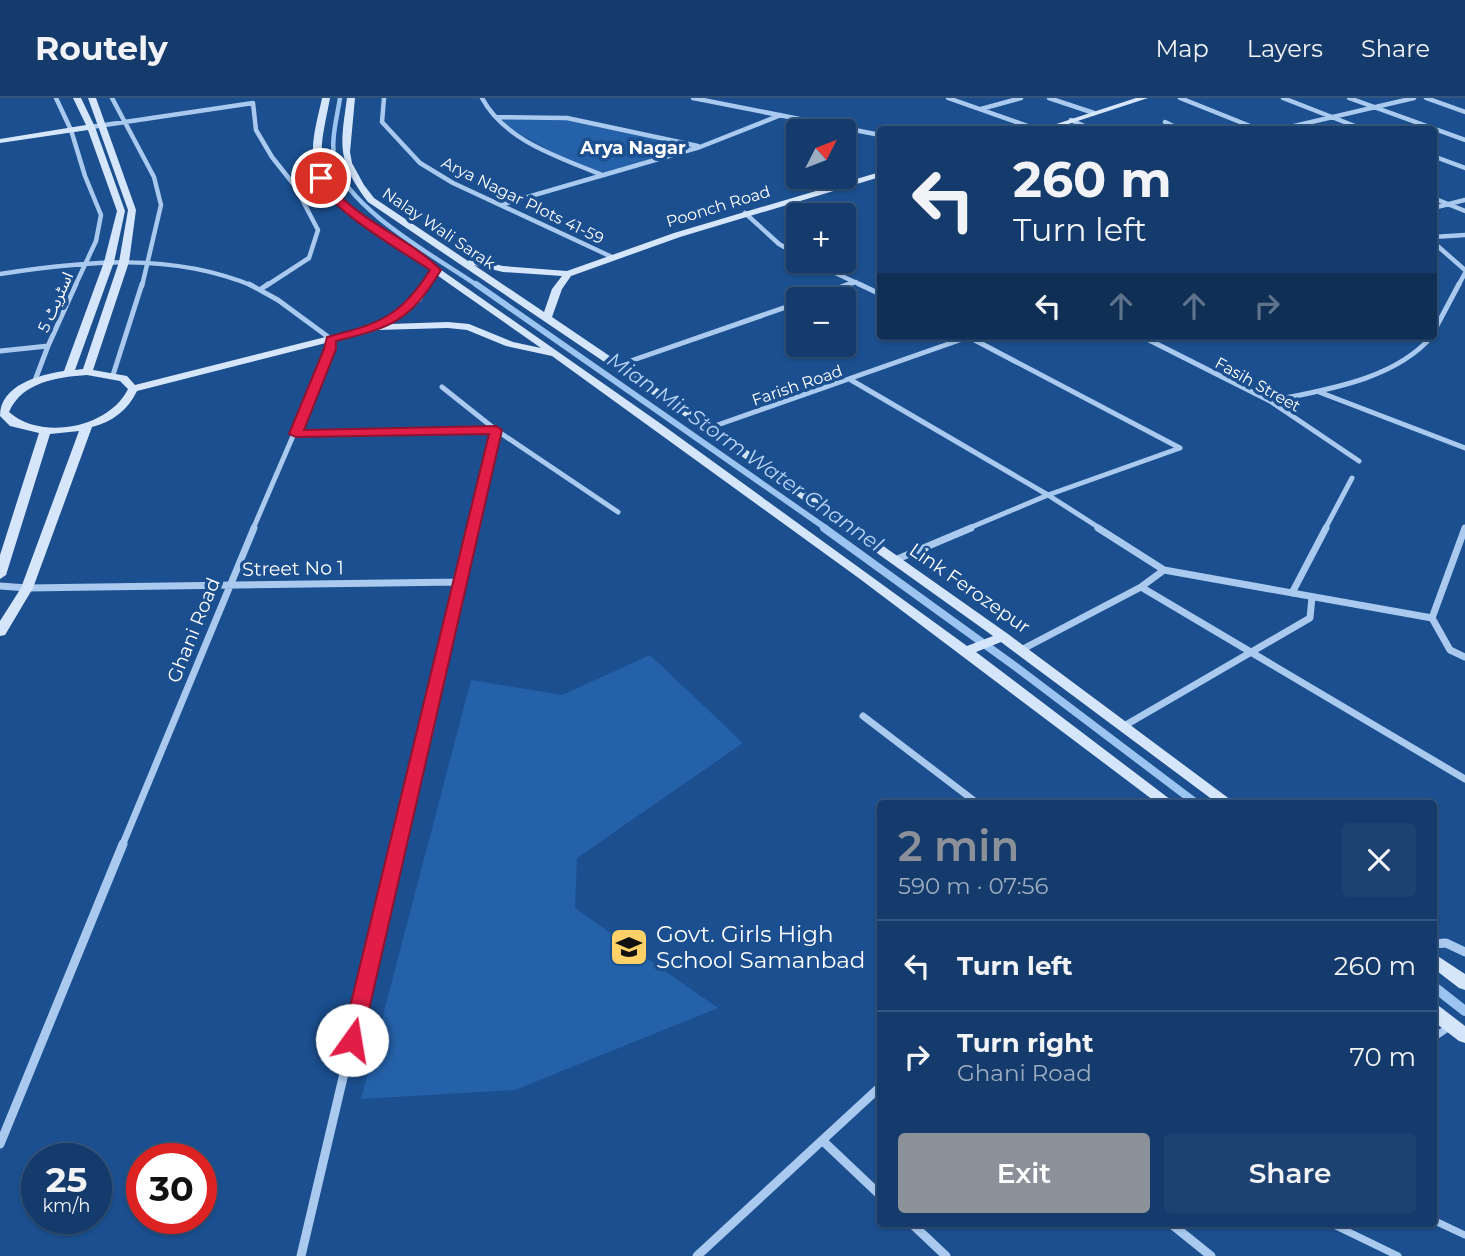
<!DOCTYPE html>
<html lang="en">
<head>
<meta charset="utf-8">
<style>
	body { margin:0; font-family:Montserrat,"Noto Sans Arabic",sans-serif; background:#1d4271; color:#f1f3f6; height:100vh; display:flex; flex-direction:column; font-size:26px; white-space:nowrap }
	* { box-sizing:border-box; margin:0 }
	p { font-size:23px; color:#9dadc1 }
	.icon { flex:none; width:38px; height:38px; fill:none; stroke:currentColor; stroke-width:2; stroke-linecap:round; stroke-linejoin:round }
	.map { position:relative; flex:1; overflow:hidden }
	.details { position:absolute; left:877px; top:702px; width:560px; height:427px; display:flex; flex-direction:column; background:#143b6b; border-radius:7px; box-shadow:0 2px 5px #0004,0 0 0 2px #33557e }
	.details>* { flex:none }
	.banner { position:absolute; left:877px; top:28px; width:560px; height:214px; border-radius:7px; box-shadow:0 2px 5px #0004,0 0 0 2px #33557e; background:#143b6b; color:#f1f3f6; overflow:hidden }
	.needle { width:46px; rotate:48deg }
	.fabs { position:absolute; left:786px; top:21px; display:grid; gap:14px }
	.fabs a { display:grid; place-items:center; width:70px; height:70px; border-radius:7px; background:#143b6b; box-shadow:0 2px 5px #0004,0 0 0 2px #33557e; font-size:35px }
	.speed { position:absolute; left:21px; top:1045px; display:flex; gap:14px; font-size:35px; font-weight:700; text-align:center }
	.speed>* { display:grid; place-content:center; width:91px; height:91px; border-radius:50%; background:#143b6b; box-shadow:0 2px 5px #0004,0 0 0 2px #33557e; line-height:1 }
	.speed small { font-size:18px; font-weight:400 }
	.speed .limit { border:10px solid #d22; background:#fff; color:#111 }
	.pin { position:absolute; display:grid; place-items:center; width:60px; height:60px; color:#fff; margin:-30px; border:4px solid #fff; border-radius:50%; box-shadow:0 2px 7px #0007 }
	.me { position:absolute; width:77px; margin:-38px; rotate:13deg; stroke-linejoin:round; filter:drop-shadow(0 0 5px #0008) }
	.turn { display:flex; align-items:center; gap:24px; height:147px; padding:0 21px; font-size:32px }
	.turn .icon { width:91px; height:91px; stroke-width:2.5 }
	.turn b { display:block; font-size:49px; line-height:60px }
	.lanes { display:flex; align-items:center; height:66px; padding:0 21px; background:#0003; justify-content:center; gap:35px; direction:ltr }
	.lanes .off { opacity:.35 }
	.round { display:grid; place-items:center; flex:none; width:74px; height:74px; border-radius:7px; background:#1d4271 }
	.head { display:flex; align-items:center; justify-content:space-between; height:119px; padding:0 21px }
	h1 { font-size:42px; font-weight:600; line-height:52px; color:#8c9099 }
	.button { display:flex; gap:14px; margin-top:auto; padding:14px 21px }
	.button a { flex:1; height:80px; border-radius:7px; background:#8c9099; color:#fff; font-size:28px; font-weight:600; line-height:80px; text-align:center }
	.button a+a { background:#1d4271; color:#f1f3f6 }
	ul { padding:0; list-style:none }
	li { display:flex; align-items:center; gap:21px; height:91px; padding:0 21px; border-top:2px solid #33557e }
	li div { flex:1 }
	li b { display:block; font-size:26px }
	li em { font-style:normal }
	header { display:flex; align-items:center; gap:42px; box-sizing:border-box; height:98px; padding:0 35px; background:#143b6b; border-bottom:2px solid #33557e }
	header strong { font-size:33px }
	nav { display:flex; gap:38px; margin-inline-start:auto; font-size:24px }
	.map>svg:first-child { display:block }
</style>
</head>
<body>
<header>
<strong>Routely</strong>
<nav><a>Map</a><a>Layers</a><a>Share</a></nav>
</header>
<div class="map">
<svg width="1465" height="1158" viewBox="0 0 1465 1158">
	<rect width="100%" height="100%" fill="#1b4f8f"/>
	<path fill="#2461a8" d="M497,20l76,2 130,27 -102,32 -88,-49z
		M650,557l93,88 -166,115 -2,50 143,100 -203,82 -154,9 110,-419 91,15z"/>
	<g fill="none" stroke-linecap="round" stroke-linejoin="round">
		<path stroke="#9cc4f0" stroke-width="4.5" d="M340,0c-3,20 -10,43 -5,64 11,46 104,97 143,124"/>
		<path stroke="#9cc4f0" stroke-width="6" d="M476,186l351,245"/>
		<path stroke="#9cc4f0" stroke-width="8" d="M824,430l192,139 180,136"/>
		<path stroke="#9cc4f0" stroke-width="10" d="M1433,888l32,25"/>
		<path stroke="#a9c9ee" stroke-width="7" d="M1433,940l16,-11
			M1433,1122l32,15
			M1330,1125l68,33"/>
		<path stroke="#a9c9ee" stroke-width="4.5" d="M56,0l15,32 14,46 16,39 -5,26 -21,45
			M112,0l42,79 7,28 -19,81
			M384,0l-2,24 38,41 33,20 159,74
			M482,0c23,43 77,59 120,77
			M693,0l187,37
			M948,0l91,32
			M1049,0l45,15
			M1180,0l80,32
			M1283,0l82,32
			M1349,0l116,42
			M1426,0l39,14
			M981,11l40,-11
			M496,19l71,1 131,28
			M1071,22l22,10
			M1165,24l16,8
			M91,29l162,-24 3,27 16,27 23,29 23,44 -9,28 -43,28
			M1277,32l137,-32
			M1433,58l32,12
			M1433,100l32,13
			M500,107l200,-58 81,-32
			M1433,110l32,-8
			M745,115l34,31 19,11
			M1433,139l32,-2
			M1433,144l32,28
			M810,163l53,25
			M0,176c86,-13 171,-22 253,12
			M845,188l11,-4
			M1458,188l7,-13"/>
		<path stroke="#a9c9ee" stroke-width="5" d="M249,186l29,16 53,39 -1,11 -77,179
			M859,186l21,10
			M261,191l7,-5
			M808,201l41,-15
			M1433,235l26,-49
			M967,238l213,112
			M1141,238l129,65 89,60
			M0,253l48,-5 28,-62
			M616,268l182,-63
			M113,277l29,-91
			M851,282l197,115 53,34
			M34,285l14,-37
			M442,289l54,43 122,82
			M1319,294l146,56
			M1270,303c54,-11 125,-21 162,-65
			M709,330l262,-92
			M296,336l200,-4 -23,99
			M967,431l81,-34 132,-47
			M1325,431l27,-51"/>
		<path stroke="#a9c9ee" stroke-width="7" d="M1098,430l66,42 -23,17 324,192
			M1465,430l-33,90 18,32 15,7
			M895,462l76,-32
			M1164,472l268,48
			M0,488l27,2 433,-6
			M1292,495l34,-65
			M1021,552l120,-63
			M863,618l114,87
			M1124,628l186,-108 2,-21
			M122,748l132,-318
			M398,748l75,-318"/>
		<path stroke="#a9c9ee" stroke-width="9" d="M1433,846l13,-1 19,9
			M823,1043l57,54
			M0,1046l123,-300
			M911,1125l35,33
			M1170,1125l41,33
			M301,1158l97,-412
			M697,1158l183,-169"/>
		<path fill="#d6e6fa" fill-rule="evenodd" d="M73,0h8l14,29 30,84 -11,51 -39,108 8,-1 36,-107 9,-52 -40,-112h8l40,112 -7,52 -36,108 34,6 8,9 242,-61 37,-27 17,-26c-34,-24 -111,-66 -117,-109 -4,-20 4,-44 8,-64h8c-10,53 -19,71 24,111l310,217 303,220 26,-10 -288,-206 -337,-228c-31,-42 -28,-54 -21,-104h8l-5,54 2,11 12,22 10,13 94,63 4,-2 31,7 64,5 107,-38 206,-61v5l-200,60 -109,39 -9,13 -10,28 161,109 295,208 227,169h-18l-216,-161 -25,10 199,151h-18l-297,-224 -308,-223 -46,-10 -39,-16 -19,-2 -71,2 -240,61c-9,19 -25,31 -45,36l-59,161 -28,47 -5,1v-15l21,-33 58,-157 -29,3 -44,141 -6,4v-24l39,-122 -29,-7 -10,-10c0,-31 39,-41 64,-45l40,-109 13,-51 -29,-81 -88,13v-4l86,-14zM474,167l29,7 59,4 -10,13 -8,23zM437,177l14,10 90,63 -28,-6 -44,-18 -21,-2 -58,2 31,-23zM87,277l33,6 8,8c-19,39 -87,52 -119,23 13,-30 48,-35 78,-37z
			M1136,0h12l-98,32h-12z
			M1433,855l32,21v16l-6,-2 -26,-20z
			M1433,906l6,2 26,20v17l-6,-2 -26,-20z"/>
	</g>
	<path fill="#e11d48" stroke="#92132f" stroke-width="2" d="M317,78h7c28,44 81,58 117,94 -31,51 -48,57 -105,71v8l-32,81 192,-4 6,4 -140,610 -3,6 -7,3 -7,-3 -3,-6 147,-606 -193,3 -7,-3 35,-85 3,-12c51,-13 74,-20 103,-67 -25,-17 -111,-66 -113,-94z"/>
	<defs>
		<symbol id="school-square" viewBox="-11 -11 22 22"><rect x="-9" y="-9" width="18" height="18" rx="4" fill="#ffd166" stroke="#1b4f8f"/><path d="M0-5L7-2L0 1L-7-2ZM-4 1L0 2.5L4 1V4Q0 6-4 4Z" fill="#111"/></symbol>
	</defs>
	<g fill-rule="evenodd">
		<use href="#school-square" x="607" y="827" width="44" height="44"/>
	</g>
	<g text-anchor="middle" stroke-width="7" stroke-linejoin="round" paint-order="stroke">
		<g font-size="16" fill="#fff" stroke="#1b4f8f">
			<text transform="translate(523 102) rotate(26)" y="6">Arya Nagar Plots 41-59</text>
			<text transform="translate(718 108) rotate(-17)" y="6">Poonch Road</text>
			<text transform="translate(439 130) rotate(34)" y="6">Nalay Wali Sarak</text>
			<text transform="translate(55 204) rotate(-66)" y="6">اسٹریٹ 5</text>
			<text transform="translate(1258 286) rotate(29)" y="6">Fasih Street</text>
			<text transform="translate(797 287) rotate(-19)" y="6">Farish Road</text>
		</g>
		<g font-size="18" font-weight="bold" fill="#fff" stroke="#1b4f8f">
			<text x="633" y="56">Arya Nagar</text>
		</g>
		<g font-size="19" fill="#fff" stroke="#1b4f8f">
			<text transform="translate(293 470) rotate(-1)" y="7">Street No 1</text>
			<text transform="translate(970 490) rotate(35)" y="7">Link Ferozepur</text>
			<text transform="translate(193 532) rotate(-68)" y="7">Ghani Road</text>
		</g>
		<g font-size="21" font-style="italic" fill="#b5d3f5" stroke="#1b4f8f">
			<text transform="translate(745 354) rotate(35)" y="7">Mian Mir Storm Water Channel</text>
		</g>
		<g font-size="23" fill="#fff" stroke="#1b4f8f" text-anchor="start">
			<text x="656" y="844">Govt. Girls High<tspan x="656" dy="26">School Samanbad</tspan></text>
		</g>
	</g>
</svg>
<div class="fabs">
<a><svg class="needle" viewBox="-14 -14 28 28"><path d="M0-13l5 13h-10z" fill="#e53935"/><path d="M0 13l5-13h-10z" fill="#9dadc1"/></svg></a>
<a>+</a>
<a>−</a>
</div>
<div class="speed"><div>25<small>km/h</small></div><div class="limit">30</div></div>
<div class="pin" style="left:321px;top:80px;background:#d93025"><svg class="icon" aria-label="arrive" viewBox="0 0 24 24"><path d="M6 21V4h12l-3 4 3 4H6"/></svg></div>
<svg class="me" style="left:352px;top:942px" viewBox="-20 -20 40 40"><circle r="19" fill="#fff"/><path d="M0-13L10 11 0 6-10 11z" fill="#e11d48"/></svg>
<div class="banner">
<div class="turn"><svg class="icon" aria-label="left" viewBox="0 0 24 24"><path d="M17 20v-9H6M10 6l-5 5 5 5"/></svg><div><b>260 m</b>Turn left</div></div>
<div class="lanes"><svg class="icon" aria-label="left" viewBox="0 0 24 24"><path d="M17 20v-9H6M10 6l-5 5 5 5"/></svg><svg class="icon off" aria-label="ahead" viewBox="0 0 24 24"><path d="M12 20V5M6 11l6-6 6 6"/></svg><svg class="icon off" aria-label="ahead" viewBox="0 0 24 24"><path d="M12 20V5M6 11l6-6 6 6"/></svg><svg class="icon off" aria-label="right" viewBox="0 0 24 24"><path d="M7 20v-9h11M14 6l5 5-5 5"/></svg></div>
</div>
<section class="details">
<div class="head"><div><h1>2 min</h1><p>590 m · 07:56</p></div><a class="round"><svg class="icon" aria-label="close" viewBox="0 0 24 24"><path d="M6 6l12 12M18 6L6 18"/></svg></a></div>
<ul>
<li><svg class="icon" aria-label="left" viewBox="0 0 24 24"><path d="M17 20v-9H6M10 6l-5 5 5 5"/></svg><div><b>Turn left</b></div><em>260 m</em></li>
<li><svg class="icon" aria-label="right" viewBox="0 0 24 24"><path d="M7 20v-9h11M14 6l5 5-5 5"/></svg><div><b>Turn right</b><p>Ghani Road</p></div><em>70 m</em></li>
</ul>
<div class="button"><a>Exit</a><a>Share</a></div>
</section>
</div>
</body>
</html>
